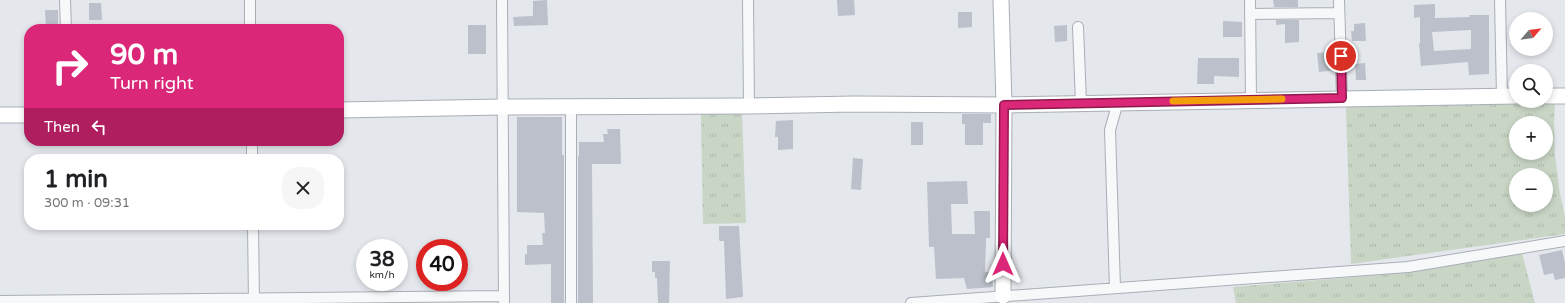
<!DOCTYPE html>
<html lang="en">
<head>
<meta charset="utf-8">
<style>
	body { margin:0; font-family:"Varela Round",sans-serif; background:#f6f6f6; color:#202124; height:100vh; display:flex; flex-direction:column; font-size:15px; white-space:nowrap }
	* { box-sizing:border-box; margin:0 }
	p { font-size:13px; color:#757577 }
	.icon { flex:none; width:22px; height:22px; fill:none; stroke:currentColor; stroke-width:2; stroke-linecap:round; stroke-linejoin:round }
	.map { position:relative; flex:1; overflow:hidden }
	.sheet { position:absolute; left:24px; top:154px; width:320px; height:76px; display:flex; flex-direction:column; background:#fff; border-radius:16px; box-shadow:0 2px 6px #0003 }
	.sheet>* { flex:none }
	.banner { position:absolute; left:24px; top:24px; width:320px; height:122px; border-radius:16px; box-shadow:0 2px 6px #0003; background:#db2777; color:#fff; overflow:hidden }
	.needle { width:26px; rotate:62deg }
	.controls { position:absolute; left:1509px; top:12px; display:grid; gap:8px }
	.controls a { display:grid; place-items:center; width:44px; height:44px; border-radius:50%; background:#fff; box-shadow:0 2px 6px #0003; font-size:20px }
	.speed { position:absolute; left:356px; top:239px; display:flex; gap:8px; font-size:20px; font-weight:700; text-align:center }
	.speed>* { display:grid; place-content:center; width:52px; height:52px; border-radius:50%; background:#fff; box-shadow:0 2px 6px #0003; line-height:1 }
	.speed small { font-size:10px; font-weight:400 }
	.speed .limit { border:6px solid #d22; background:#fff; color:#111 }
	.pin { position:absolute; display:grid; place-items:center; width:34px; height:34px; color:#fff; margin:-17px; border:2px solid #fff; border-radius:50%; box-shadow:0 1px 4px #0007 }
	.me { position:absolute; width:44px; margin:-22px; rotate:0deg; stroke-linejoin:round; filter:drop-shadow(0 0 3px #0008) }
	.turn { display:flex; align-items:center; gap:14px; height:84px; padding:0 20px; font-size:18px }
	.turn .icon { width:52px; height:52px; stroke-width:2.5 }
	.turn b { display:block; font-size:28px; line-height:34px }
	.then { display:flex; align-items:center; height:38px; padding:0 20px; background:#0003; gap:8px; font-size:15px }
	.round { display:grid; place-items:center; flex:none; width:42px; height:42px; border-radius:16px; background:#f6f6f6 }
	.overview { display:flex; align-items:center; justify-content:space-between; height:68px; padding:0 20px }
	h1 { font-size:24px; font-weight:700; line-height:30px }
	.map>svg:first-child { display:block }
</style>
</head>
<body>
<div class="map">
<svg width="1565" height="303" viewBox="0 0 1565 303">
	<defs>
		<pattern id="grass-tufts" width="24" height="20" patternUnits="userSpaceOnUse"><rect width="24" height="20" fill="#c9d6c5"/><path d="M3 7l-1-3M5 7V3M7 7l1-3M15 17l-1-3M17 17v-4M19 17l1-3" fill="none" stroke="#adb8ab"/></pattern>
	</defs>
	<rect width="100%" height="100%" fill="#e4e7ec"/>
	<path fill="url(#grass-tufts)" fill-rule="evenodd" d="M1555,103l-1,19 1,33 5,39 5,23v17l-214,30 -5,-157zM1516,123h30v30h-30zM1516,175h30v30h-30z
		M742,113l4,110 -43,1 -2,-110z
		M1522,253l13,50h-299l-3,-16 170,-14z"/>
	<path fill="#bbc0ca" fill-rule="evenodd" d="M547,0l1,25 -34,1 -1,-9 20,-1v-15z
		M837,0h17l1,15 -17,1z
		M1273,0h25v7h-24z
		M89,3h12l1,17h-13z
		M1435,4v14l35,-1 -1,-2h20v59l-20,1 -1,-13 -47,4 -2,-22 1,-1v-26l-6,1v-13zM1471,30v19l-37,2 -2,-19z
		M45,10h13v19h-12z
		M958,12h14v15l-14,1z
		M1276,20h23v22l-14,1v-19l-9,1z
		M1223,21l19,1v15h-19z
		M1365,23l1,18h-14l-1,-10h3v-7z
		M468,25h18v29h-18z
		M1067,25v16l-12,1 -1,-16z
		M1334,52l1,18 -16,2 -2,-19z
		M1198,58h41v19l-25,-1v8h-17z
		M1365,63l1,17h-10l-1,-16z
		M962,114h29v9h-8v22h-18v-21h-3z
		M517,117h45v38h2v148h-13v-39l-26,1v-11h2v-9h16l-1,-12h3l-1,-20 -27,-1z
		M793,120v29l-15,1v-13h-3l1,-16z
		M911,122h12v23h-12z
		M607,129h13l1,35h-29l1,139h-15v-147h1v-14h25l-1,-8h5z
		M853,158l10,1 -2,31 -10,-1z
		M967,181l1,23h-17l1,30h23l-1,-23h16v27h-4l-1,34h7l1,15 -26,2 -3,-11 -28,1 -2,-32h-5l-2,-65z
		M719,226h20l4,71 -17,2 -2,-58h-4l-1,-1z
		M1562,250l3,13v15l-10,2 -2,-7 -9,2 -5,-20z
		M652,261h18l-1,42h-11l-1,-25h-2v-6h-3z"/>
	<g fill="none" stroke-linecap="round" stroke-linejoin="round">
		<defs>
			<path id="street" d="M65,0l1,29
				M250,0v29
				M502,0l2,303
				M748,0l1,106
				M1250,0l1,100
				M1339,0l3,99
				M1500,0l2,97
				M1250,14l89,-1
				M1078,27l3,76
				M571,106v197
				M252,141v18
				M253,225l1,78
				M1115,288l-5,-158 8,-28
				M0,301l504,-5
				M911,303l497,-36 157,-26"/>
			<path id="secondary" d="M1001,0l3,105 -1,191
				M1546,96h19
				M339,110l163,-3 247,-1 105,-2 150,1 512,-9
				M0,115h29"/>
		</defs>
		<use href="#street" stroke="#a9aeb7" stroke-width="12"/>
		<use href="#secondary" stroke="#a9aeb7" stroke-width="17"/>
		<use href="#street" stroke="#f7f8fa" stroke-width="10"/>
		<use href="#secondary" stroke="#fff" stroke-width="15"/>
	</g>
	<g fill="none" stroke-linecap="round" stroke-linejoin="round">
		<defs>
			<path id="route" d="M1003,264l1,-159 338,-7 -1,-42"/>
		</defs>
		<use href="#route" stroke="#8e194d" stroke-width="10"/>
		<use href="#route" stroke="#db2777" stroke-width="7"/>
		<path stroke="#f59e0b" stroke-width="7" d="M1173,101l109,-2"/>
	</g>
</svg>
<div class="controls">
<a><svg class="needle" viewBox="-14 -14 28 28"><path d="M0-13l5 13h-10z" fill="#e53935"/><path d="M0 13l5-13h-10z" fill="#757577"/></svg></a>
<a><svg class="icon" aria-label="search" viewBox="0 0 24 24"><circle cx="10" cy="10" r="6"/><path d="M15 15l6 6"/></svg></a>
<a>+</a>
<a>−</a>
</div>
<div class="speed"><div>38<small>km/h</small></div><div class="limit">40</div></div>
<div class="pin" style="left:1341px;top:56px;background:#d93025"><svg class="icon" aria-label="arrive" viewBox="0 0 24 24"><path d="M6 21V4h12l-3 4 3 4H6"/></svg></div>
<svg class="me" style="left:1003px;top:264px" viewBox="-20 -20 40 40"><path d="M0-17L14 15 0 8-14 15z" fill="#db2777" stroke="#fff" stroke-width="4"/></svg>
<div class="banner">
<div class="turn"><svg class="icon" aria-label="right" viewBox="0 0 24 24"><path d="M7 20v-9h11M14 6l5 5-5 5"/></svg><div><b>90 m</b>Turn right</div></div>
<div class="then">Then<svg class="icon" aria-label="left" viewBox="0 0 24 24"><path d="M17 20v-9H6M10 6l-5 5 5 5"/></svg></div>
</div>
<section class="sheet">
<div class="overview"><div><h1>1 min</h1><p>300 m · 09:31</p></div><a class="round"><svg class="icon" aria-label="close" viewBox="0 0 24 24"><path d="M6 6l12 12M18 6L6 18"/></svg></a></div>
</section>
</div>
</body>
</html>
